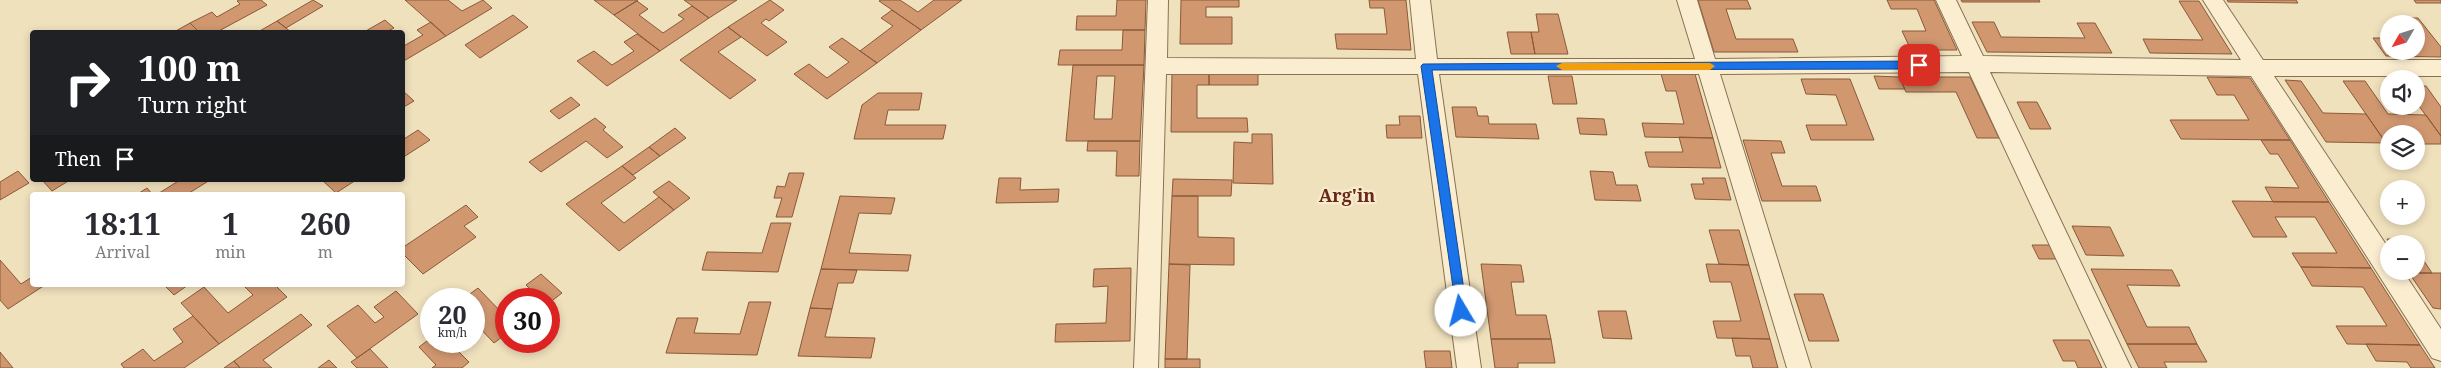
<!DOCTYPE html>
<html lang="en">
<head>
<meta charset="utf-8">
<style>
	body { margin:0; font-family:"Noto Serif",serif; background:#f2f2f3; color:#2b2b33; height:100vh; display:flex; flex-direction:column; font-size:19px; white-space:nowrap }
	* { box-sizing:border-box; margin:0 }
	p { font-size:16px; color:#7c7c81 }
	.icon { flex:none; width:28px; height:28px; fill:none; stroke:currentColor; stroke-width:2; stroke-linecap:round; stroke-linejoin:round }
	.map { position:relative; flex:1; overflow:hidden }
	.side { position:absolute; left:30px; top:192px; width:375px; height:95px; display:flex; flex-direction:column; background:#fff; border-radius:5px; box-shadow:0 2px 8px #0003 }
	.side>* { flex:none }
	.banner { position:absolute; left:30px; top:30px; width:375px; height:152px; border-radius:5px; box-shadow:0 2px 8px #0003; background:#202124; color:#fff; overflow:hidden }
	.needle { width:32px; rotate:231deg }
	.tools { position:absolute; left:2380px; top:15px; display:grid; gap:10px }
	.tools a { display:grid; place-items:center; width:45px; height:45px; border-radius:50%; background:#fff; box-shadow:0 2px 8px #0003; font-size:25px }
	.speed { position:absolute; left:420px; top:288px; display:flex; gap:10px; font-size:25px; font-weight:700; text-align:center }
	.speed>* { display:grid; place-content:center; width:65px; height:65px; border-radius:50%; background:#fff; box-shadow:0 2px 8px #0003; line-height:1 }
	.speed small { font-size:12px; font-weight:400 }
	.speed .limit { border:8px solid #d22; background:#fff; color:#111 }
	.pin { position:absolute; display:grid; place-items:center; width:42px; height:42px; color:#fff; margin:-21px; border-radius:10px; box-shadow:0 2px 8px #0006 }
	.me { position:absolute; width:55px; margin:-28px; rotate:352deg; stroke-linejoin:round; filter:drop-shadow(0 0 4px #0008) }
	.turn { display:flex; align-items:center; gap:18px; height:105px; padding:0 25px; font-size:22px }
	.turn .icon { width:65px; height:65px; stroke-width:2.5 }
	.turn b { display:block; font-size:35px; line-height:42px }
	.then { display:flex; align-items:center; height:48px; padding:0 25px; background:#0003; gap:10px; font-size:19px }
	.eta { display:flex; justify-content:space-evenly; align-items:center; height:85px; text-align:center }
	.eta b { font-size:30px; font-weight:700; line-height:35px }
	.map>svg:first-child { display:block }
</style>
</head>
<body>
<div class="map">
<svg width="2441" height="368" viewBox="0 0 2441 368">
	<rect width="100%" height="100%" fill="#f0e1bd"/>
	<path fill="#d19870" stroke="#8a5939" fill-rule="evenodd" d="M239,0h22l6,5 -50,27h-18l-9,-9 22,-11 5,5 23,-13 -3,-3z
		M313,0l10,6 -37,22 -9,-7z
		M405,0h43l14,11 21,-11 9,8 -46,28z
		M594,0h44l-24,15z
		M684,0h53l-28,18z
		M770,0l14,10 -15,11 -3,-2 -5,4 26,19 -20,14 -39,-29z
		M881,0h19l18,12 16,-12h28l-41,30 -42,-29z
		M1117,0h29l-1,30h-69l1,-14h39z
		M1181,0h58v7h-33v10h26v27h-52z
		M1369,0h37l5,50 -74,-1 -2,-15h52l-3,-26h-14z
		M1698,0h49l4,9h-25l10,30h57l5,13h-84z
		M1887,0h47l23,50h-46l-9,-19h24l-9,-22h-26z
		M1961,0h78l1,2h-78z
		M2227,0h69l2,3 -70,-1z
		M2414,0h27v3h-25z
		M637,1l11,8 -9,6 24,18 21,-14 -6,-4 14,-9 17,12 -49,33 -46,-36z
		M2179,1h20l33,53 -82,-1 -7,-14 60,1z
		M892,10l29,20 -44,33 -17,-12 33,-25 -12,-8z
		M1536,14h22l10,40h-33l-4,-22h8z
		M513,15l15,12 -48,31 -15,-13z
		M2399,18h19l23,29v10l-55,-1 -13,-18h16v13h27v-27h-12z
		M385,20l9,8 -8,4h-22z
		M277,21l14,11h-33z
		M431,22l15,14 -44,26v-15l21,-12 -6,-5z
		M1972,22h22l7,15 84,1 -8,-15h18l17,30 -125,-1z
		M190,23l9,9h-25z
		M728,27l13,10 -23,15 38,28 -26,19 -50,-39z
		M1123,30h22l-1,35h-86l2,-15h62z
		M1507,32h24l4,22h-24z
		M637,34l23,17 -53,35 -30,-25 17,-10 18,14 22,-14 -10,-9z
		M842,38l35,25 -50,36 -33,-25 15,-10 18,14 22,-16 -20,-15z
		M1073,65h71l-4,76h-74zM1097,76h18l-3,43h-18z
		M1172,71h37v14h-12v33h50l1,14h-77z
		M1209,71h49v14h-49z
		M1661,74h34l18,64 -68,-1 -3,-14 42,1 -8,-33h-10z
		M1548,76h24l5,28h-24z
		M1874,76l25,1 6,12h-26z
		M1899,77h71l29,61h-22l-21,-46h-50z
		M2207,77l43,1 40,62 -109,-1 -11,-19h79l-15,-25h-17z
		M1801,79h49l24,61h-63l-5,-15h41l-11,-30 -30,-1z
		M2285,80l16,1 22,32 43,1 20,29 -60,-1z
		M2343,81h22l23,33 38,1 15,21v8h-25v-10h-27v9h-3z
		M2416,86h10l15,21v29l-25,-34z
		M402,90l12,11 -12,7z
		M878,93h44l-3,17h-31l-3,15h61l-3,14h-89l8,-34z
		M571,97l9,8 -21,14 -9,-8z
		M2017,102h20l14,27h-21z
		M1452,107h24l2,9h10l1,8h47l3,15 -83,-2z
		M1399,116h21l2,22h-35l-1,-13h14z
		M595,118l11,9 -3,3 20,17 -16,11 -21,-17 -45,31 -12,-10z
		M1577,118l27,1 3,16 -27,-1z
		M675,128l11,10 -26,18 -11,-9z
		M418,130l12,10 -28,18v-21l2,2z
		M1252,134h20l1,50 -40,-1 1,-41 18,1z
		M1679,137l34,1 8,30 -72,-1 -4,-15h38z
		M1743,140l38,1 4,12h-14l11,33h34l5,15h-59z
		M2261,140h29l39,62h-56l-8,-15 34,1 -21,-34h-8z
		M1088,141h52l-1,35h-23l1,-25h-30z
		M649,147l11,9 -27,19 -11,-9z
		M622,166l14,12 -35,25 23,20 35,-26 15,13 -55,41 -53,-47z
		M18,171l11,12 -29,17v-18z
		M1590,171l23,1 3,13h21l4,16 -46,-1z
		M789,173h15l-12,44h-16l6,-19h-8l3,-12 8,1z
		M999,178h22l-1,12 39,-1 -1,13 -62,1z
		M1702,178h23l6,22 -36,-1 -4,-15h13z
		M1173,179l59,1 -1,16h-59z
		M42,180h28l-18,11z
		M180,180h30l-24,15h-30z
		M322,180h34l-20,13z
		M669,181l21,17 -16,12 -21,-18z
		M147,188l6,7h-17z
		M840,196l55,2 -4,16 -32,-1 -10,40 62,2 -3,16 -87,-2z
		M1172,196h26v41l36,1v27l-65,-1z
		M2232,201l97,1 42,66 -70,-1 -9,-14h45l-22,-36h-40l12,20h-34z
		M466,205l12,12 -14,9 12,11 -53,37 -21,-21v-5z
		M771,223h20l-13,49 -76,-2 5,-18 55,1z
		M2072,226l38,1 14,29 -38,-1z
		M1709,230h30l10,35 -30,-1z
		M2387,239h23l3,5h-23z
		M2032,245h19l7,14h-19z
		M2416,249l16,24h-23l-1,-2h8z
		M0,260l21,24 11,-7v8h13l-37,24 -8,-9z
		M1169,264l21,1 -3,94h-22z
		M1481,264l40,1 3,17h-13l5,33h30l5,24h-60z
		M1706,264l43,1 21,74 -53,-1 -4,-17h28l-10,-39h-21z
		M2301,267l70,1 49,77 -73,-1 -11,-18h51l-24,-39 -51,-1z
		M1131,268l-1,73 -75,1 1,-18 50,-1 2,-37 -15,1 1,-18z
		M821,269l36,1 -4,13h-15l-6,26 -22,-1z
		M2091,269l81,1 8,16 -53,-1 20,42h42l8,17h-70z
		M2409,273h32v36l-8,-1z
		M541,274l21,19 -13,10v-4h-25l9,-7 -7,-7z
		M164,285h24l-14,10z
		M243,285h32l12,12 -68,47 -38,-41 23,-16 24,26 25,-18z
		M478,288l25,26 3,-2v22l-12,9 -20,-21v-23h-11z
		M396,291l22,23 -61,44 -30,-32 31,-21 17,18 9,-6 -10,-10z
		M1794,294h29l16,47h-30z
		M749,302h22l-14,53 -91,-2 11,-35h21l-4,15 46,1z
		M810,308l22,1 -7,28 50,1 -4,20 -73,-2z
		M1598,311h28l6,28 -29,-1z
		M301,314l11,11 -49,35 9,8h-32l-6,-7z
		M193,316l26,28 -35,24h-60l-3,-4 22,-15 11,12 29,-19 -10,-13z
		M431,338v3h17l21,21 -7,6h-30l4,-3 -17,-18z
		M1732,338l38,1 8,29h-25l-3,-12h-14z
		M1491,339h60l4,24h-37v5h-23z
		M2053,340h36l13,28h-24l-3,-7h-12z
		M2127,344h70l10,18h-43l3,6h-28z
		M2366,344l54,1 15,23h-24l-4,-6 -31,-1z
		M370,349l18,19h-31l-6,-6z
		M1424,351h26l2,17h-26z
		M0,352l13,16h-13z
		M1165,359h35v9h-35z
		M329,360l8,8h-19z
		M234,361l6,7h-16z"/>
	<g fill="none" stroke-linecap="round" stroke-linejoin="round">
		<defs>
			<path id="minor" d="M1148,0h20l-1,58 249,1 -6,-59h20l7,59h258l-18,-59h20l18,59 247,-3 -26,-56h20l27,56 258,4 -38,-60h20l40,60h178v16h-167l115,173v22h14l38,58v32l-9,-3 -181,-282 -261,-4 141,296h-24l-138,-296 -249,2 91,294h-24l-88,-294h-260l42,294h-24l-39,-294h-252l-8,294h-24z"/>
		</defs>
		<use href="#minor" stroke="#897155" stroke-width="2"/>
		<use href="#minor" fill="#fbeed0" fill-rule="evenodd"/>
	</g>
	<path fill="#1a73e8" stroke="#114b97" d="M1919,61l5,4 -5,4 -487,1 35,241 -6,6 -4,-2 -36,-249 2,-2z"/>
	<path fill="#f59e0b" d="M1562,63h148l5,3 -5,4h-148l-6,-4z"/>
	<g text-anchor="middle" stroke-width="4.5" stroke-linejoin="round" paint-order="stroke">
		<g font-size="18" font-weight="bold" fill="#672817" stroke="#f7ebcd">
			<text x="1347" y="202">Arg'in</text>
		</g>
	</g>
</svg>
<div class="tools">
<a><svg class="needle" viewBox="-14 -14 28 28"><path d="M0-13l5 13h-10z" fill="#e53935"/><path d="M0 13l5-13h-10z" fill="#7c7c81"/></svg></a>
<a><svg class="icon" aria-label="sound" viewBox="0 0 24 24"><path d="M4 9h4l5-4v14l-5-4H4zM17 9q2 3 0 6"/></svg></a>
<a><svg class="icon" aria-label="layers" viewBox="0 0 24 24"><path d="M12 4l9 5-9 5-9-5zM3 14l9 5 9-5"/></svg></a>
<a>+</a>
<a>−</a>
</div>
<div class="speed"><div>20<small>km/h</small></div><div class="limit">30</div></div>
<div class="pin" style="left:1919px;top:65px;background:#d93025"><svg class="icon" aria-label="arrive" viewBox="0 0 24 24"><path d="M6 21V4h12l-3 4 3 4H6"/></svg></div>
<svg class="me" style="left:1461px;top:311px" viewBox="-20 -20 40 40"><circle r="19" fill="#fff"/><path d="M0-13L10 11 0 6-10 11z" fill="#1a73e8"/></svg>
<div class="banner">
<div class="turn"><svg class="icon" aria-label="right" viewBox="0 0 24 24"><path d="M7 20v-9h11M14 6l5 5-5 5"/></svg><div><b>100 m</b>Turn right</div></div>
<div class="then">Then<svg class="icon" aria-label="arrive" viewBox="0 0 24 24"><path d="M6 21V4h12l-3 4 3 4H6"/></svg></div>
</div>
<section class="side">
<div class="eta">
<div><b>18:11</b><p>Arrival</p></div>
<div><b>1</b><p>min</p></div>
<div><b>260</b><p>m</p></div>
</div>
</section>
</div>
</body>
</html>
